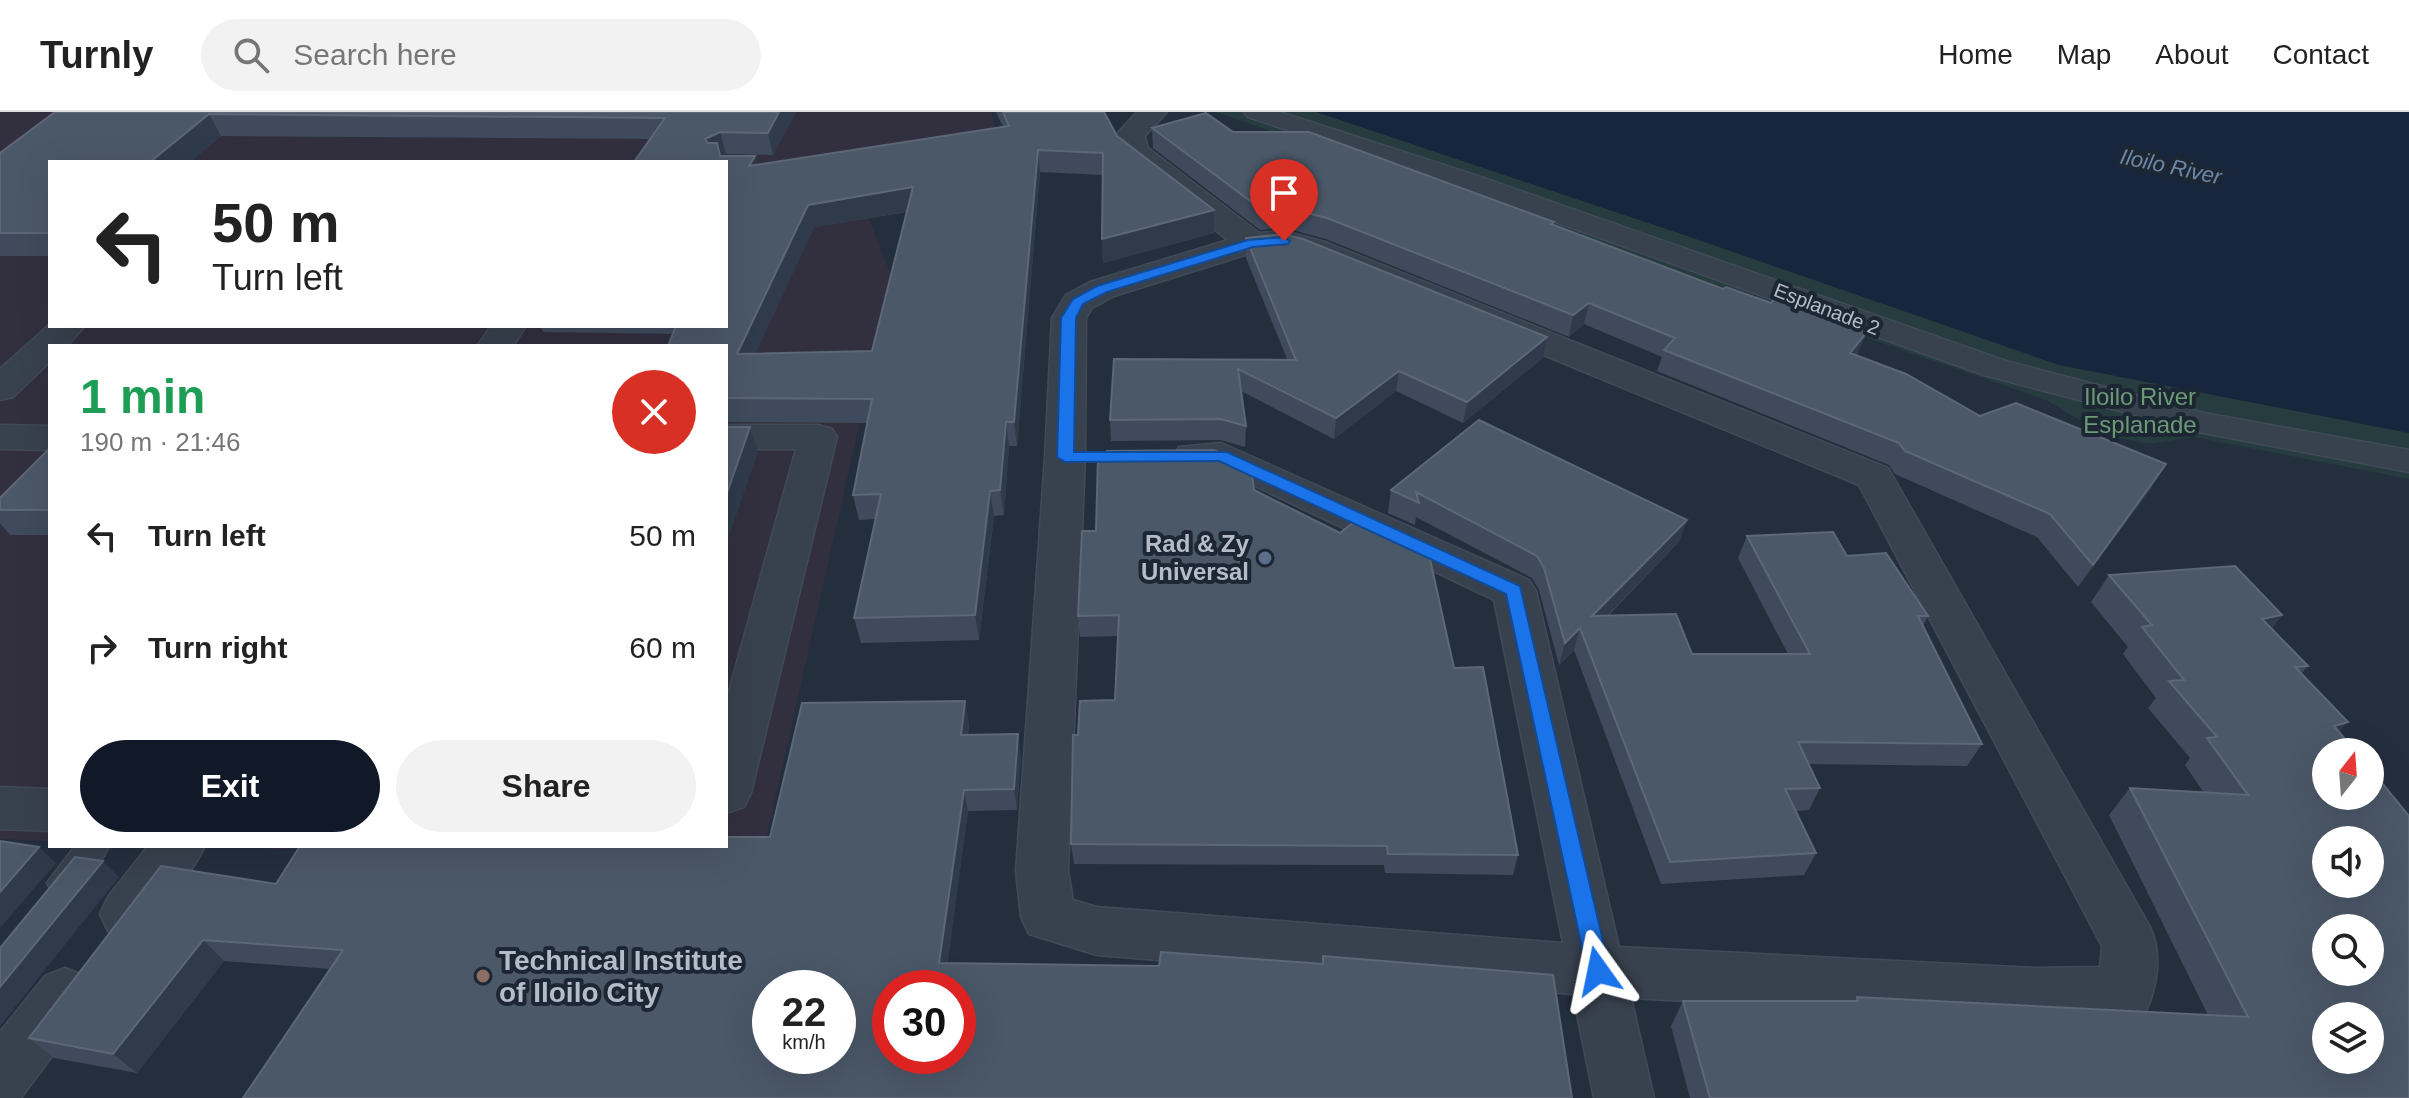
<!DOCTYPE html>
<html lang="en">
<head>
<meta charset="utf-8">
<style>
	body { margin:0; font-family:Arial,sans-serif; background:#f2f2f2; color:#222; height:100vh; display:flex; flex-direction:column; font-size:30px; white-space:nowrap }
	* { box-sizing:border-box; margin:0 }
	p { font-size:26px; color:#767676 }
	.icon { flex:none; width:44px; height:44px; fill:none; stroke:currentColor; stroke-width:2; stroke-linecap:round; stroke-linejoin:round }
	.map { position:relative; flex:1; overflow:hidden }
	.drawer { position:absolute; left:48px; top:232px; width:680px; height:504px; display:flex; flex-direction:column; background:#fff; border-radius:0px; box-shadow:0 8px 32px #0002 }
	.drawer>* { flex:none }
	.top-card { position:absolute; left:48px; top:48px; width:680px; height:168px; border-radius:0px; box-shadow:0 8px 32px #0002; background:#fff; color:#222; overflow:hidden }
	.needle { width:52px; rotate:17deg }
	.buttons { position:absolute; left:2312px; top:626px; display:grid; gap:16px }
	.buttons a { display:grid; place-items:center; width:72px; height:72px; border-radius:50%; background:#fff; box-shadow:0 8px 32px #0002; font-size:40px }
	.speed { position:absolute; left:752px; top:858px; display:flex; gap:16px; font-size:40px; font-weight:700; text-align:center }
	.speed>* { display:grid; place-content:center; width:104px; height:104px; border-radius:50%; background:#fff; box-shadow:0 8px 32px #0002; line-height:1 }
	.speed small { font-size:20px; font-weight:400 }
	.speed .limit { border:12px solid #d22; background:#fff; color:#111 }
	.pin { position:absolute; display:grid; place-items:center; width:68px; height:68px; color:#fff; margin:-82px -34px; border-radius:50% 50% 50% 0; rotate:-45deg; box-shadow:0 0 8px #0007 }
	.pin .icon { rotate:45deg }
	.me { position:absolute; width:88px; margin:-44px; rotate:348deg; stroke-linejoin:round; filter:drop-shadow(0 0 6px #0008) }
	.turn { display:flex; align-items:center; gap:28px; height:168px; padding:0 32px; font-size:36px }
	.turn .icon { width:104px; height:104px; stroke-width:2.5 }
	.turn b { display:block; font-size:56px; line-height:68px }
	.round { display:grid; place-items:center; flex:none; width:84px; height:84px; border-radius:42px; background:#f2f2f2 }
	.head { display:flex; align-items:center; justify-content:space-between; height:136px; padding:0 32px }
	h1 { font-size:48px; font-weight:700; line-height:60px; color:#1e9e55 }
	.cta { display:flex; gap:16px; margin-top:auto; padding:16px 32px }
	.cta a { flex:1; height:92px; border-radius:48px; background:#111827; color:#fff; font-size:32px; font-weight:700; line-height:92px; text-align:center }
	.cta a+a { background:#f2f2f2; color:#222 }
	ul { padding:0; list-style:none }
	li { display:flex; align-items:center; gap:24px; height:112px; padding:0 32px }
	li div { flex:1 }
	li b { display:block; font-size:30px }
	li em { font-style:normal }
	header { display:flex; align-items:center; gap:48px; box-sizing:border-box; height:112px; padding:0 40px; background:#fff; border-bottom:2px solid #e0e0e0 }
	header strong { font-size:38px }
	nav { display:flex; gap:44px; margin-inline-start:auto; font-size:28px }
	.search { width:560px; height:72px; background:#f2f2f2; display:flex; align-items:center; gap:20px; box-sizing:border-box; padding:0 28px; border-radius:44px; color:#767676; font-size:30px }
	.map>svg:first-child { display:block }
</style>
</head>
<body>
<header>
<strong>Turnly</strong>
<div class="search"><svg class="icon" aria-label="search" viewBox="0 0 24 24"><circle cx="10" cy="10" r="6"/><path d="M15 15l6 6"/></svg>Search here</div>
<nav><a>Home</a><a>Map</a><a>About</a><a>Contact</a></nav>
</header>
<div class="map">
<svg width="2409" height="986" viewBox="0 0 2409 986">
	<rect width="100%" height="100%" fill="#242f3e"/>
	<path fill="#32303f" fill-rule="evenodd" d="M0,0h991l9,32 -151,24 43,110 -129,575 -453,-3 -111,-4h527v-500h-676v495l-50,-2zM50,50h676v164h-676z"/>
	<path fill="#263c3f" d="M1216,0h100l1093,306v61l-215,-42 -45,7 -44,-9 -59,-35z"/>
	<path fill="#17263c" d="M1316,0h1093v321l-350,-68 -372,-129z"/>
	<g fill="none" stroke-linecap="round" stroke-linejoin="round">
		<defs>
			<path id="service" d="M75,734h34c-10,21 -32,55 -57,46l-5,-9z"/>
			<path id="pedestrian" d="M1244,0h36l198,64 528,185 198,52 205,37v22l-206,-39 -219,-58 -524,-187 -212,-71z"/>
			<path id="minor" d="M1137,0h30l-22,24 3,12 111,85 25,-2 41,11 563,226 262,459c12,26 8,58 -4,84l-20,8 -90,1 -405,-22 23,100h-60l-21,-104 -476,-39 -68,-21 -8,-17 -5,-46 29,-414 7,-139 14,-23 24,-13 138,-42 -104,-82 -8,-23zM1283,139l20,5 556,229 243,461 -2,21 -64,1 -417,-21 -83,-356 -7,-11 -308,-137 -42,4 -6,9 6,9 14,3 22,-1 279,133 69,343 -466,-36 -24,-7 -5,-29 17,-414 1,-139 6,-10 22,-12 141,-44z
				M50,212l35,2 -18,20h-17v16l-37,35 -13,3v-31z
				M491,214h35l-13,20h-36z
				M0,313l50,1v24l-50,-1z
				M726,313h92l14,4 5,8 -86,356 -7,14 -18,6v-111l70,-253h-70z
				M0,675l50,2v42l-50,-2z
				M148,734h57c-8,16 -48,79 -62,86 -13,7 -22,4 -35,-1l-8,-17 8,-17z
				M65,856l20,8 8,18 -8,18 -64,86h-21v-66l45,-56z"/>
		</defs>
		<use href="#service" stroke="#414a57" stroke-width="3"/>
		<use href="#pedestrian" stroke="#414a57" stroke-width="3"/>
		<use href="#minor" stroke="#414a57" stroke-width="3"/>
		<use href="#service" fill="#38414e" fill-rule="evenodd"/>
		<use href="#pedestrian" fill="#38414e" fill-rule="evenodd"/>
		<use href="#minor" fill="#38414e" fill-rule="evenodd"/>
	</g>
	<path fill="#3f4b5c" fill-rule="evenodd" d="M55,0h741l-23,43 -47,-1 -4,2h33l2,9 246,-38 -7,-15h108l13,24 97,97 -111,30 -1,-24 1,-64 -63,-3 -23,274h-8l-5,69 -10,1 -15,124 -118,3 -7,-25 22,-99 -17,1 -6,-25 14,-72 -141,-1v-76l-53,-12 -130,-2 -3,-6h186l-76,-187 -429,-3 -31,26h-140v94h-50v-103zM907,100l-35,139 -117,3 59,-127z
		M1152,16l81,4 321,90v3l304,129 -1,2 123,60 172,71 -74,100 -41,-50 -142,-63 -6,-9 -232,-94 5,-14 -78,-33 -15,13 -243,-98 -41,-11 -25,2 -107,-82z
		M1246,126l297,120 -80,65 -67,-32 -62,48 -93,-48 5,35 -1,21 -24,-7 -110,1 -1,-21 4,-61h173l-41,-101z
		M50,336v87h-40l-10,-12v-25z
		M1254,378l200,178 64,187 -5,20 -128,-2 -1,-8 -310,-1 -3,-20 7,-109 37,-35 3,-64 -38,1 -2,-21 18,-85z
		M1391,378l296,30 -8,22 -71,74 84,38h96l-50,-96 9,-22 100,20 81,60 -5,10 59,118 -15,22 -158,-2 11,24 -11,22 -14,1 21,42 -12,22 -143,9 -87,-234 -15,15 -20,-75 -7,-12 -116,-61 -1,8 -27,-12z
		M2109,463l173,40 -10,13 36,38 -7,8 38,57 70,367h-719l-19,-72 12,-25h171l3,-4 351,18 -99,-200 21,-27 74,5 -19,-28 5,-7 -42,-50 8,-10 -33,-44 5,-7 -37,-45z
		M969,611l-1,12 53,21 -4,54 -49,1 -21,152 212,3 163,-2 1,-8 230,19 -1222,-6 -107,-8 -87,112 -83,-15 -25,-20 247,-154 450,-38 44,-9z"/>
	<path fill="#2f3b4b" d="M779,0h17l-23,43 -5,-22z
		M209,2l12,22 -31,26h-40z
		M720,20l6,22 -5,3 -16,-18z
		M1038,38l2,22 -23,274 -3,-24z
		M755,44l5,22 -11,-12z
		M913,75l4,23 -103,17 -70,151 -7,-24 71,-149z
		M1214,98v23l-111,30 -1,-24z
		M1589,191l-5,21 -15,13 4,-22z
		M1867,220l-9,22 -17,21 9,-22z
		M1547,225l-4,21 -80,65 4,-21z
		M1399,259l-3,20 -62,48 2,-21z
		M1006,310l3,24 -5,69 -4,-25z
		M750,315l8,25 -32,93v-49z
		M2166,352l-14,23 -74,100 15,-22z
		M990,379l4,25 -15,124 -4,-25z
		M1687,408l-8,22 -94,96 7,-22z
		M2282,503l-22,27 2,-23z
		M1580,516l-6,22 -15,15 6,-22z
		M965,589l4,22 -4,34 -4,-22z
		M2348,610l-25,26 11,-22z
		M1018,622l3,22 -4,54 -3,-21z
		M964,678l4,21 -23,172 -6,-20z
		M39,735l17,16 -56,65v-36z
		M103,749l16,16 -119,149v-39z
		M203,828l21,21 -87,112 -24,-19z"/>
	<path fill="#4b5868" stroke="#5c6777" stroke-width="2" fill-rule="evenodd" d="M55,0h724l-11,21 -48,-1 -15,7 3,4h9l3,13h35l-6,10 260,-40 -6,-14h101l13,24 97,74 -112,29 1,-86 -65,-3 -24,272h-8l-6,68 -10,1 -15,124 -121,3 27,-124 -28,1 19,-96 -146,-1v-52h-58l8,-20h50v-164h-92l31,-44 -456,-4 -59,48h-100v71h-50v-80zM913,75l-41,164 -135,3 71,-149z
		M1206,1l27,19h76l245,90 -3,2 172,65 3,-2 45,16 3,-4 93,33 -17,21 56,21 74,42 36,-13 150,61 -73,101 -43,-51 -145,-63 -6,-8 -235,-93 11,-12 -86,-35 -16,12 -246,-97 -41,-10 -25,1 -109,-81z
		M1284,122l19,5 244,98 -80,65 -68,-31 -63,47 -98,-49 8,57 -25,-7 -111,1 4,-61 182,1 -50,-122z
		M1479,308l208,100 -95,96 84,-2 16,40h118l-63,-118 86,-4 14,24 39,-3 42,63h-10l64,128 -184,-2 22,46 -35,1 31,64 -146,9 -90,-234 -15,15 -21,-75 -7,-12 -121,-64 3,11 -28,-13z
		M726,315h24l-24,69z
		M50,336v62h-50v-12z
		M1214,338l37,17 3,23 86,43 19,-15 69,32 26,118 29,-1 35,188 -130,-1 -1,-8 -316,-2 2,-109h5l2,-34 35,-1 4,-85 -41,1 4,-85h14l2,-75h9v-5z
		M2235,454l47,49 -20,4 46,47 -13,1 53,55 -14,4 22,26h-30v44h44v-28l39,48v282h-699l-27,-97h175l-1,-4 391,20 -118,-229 118,7 -41,-57 10,-1 -48,-56 15,-1 -42,-53 10,-2 -43,-50zM2326,728h44v44h-44zM2326,816h44v44h-44zM2326,904h44v44h-44z
		M965,589l-4,34 57,-1 -4,55 -50,1 -25,173 220,3 2,-14 162,12v-8l230,19 19,123h-1329l100,-148 -140,-10 -90,114 -84,-16 132,-172 115,18 24,-38h426v-9h44l32,-134zM770,876h68v68h-68zM890,876h68v68h-68z
		M0,729l39,6 -39,45z
		M75,745l28,4 -103,126v-39z"/>
	<path fill="#1a73e8" stroke="#114b97" stroke-width="2" d="M1284,125l6,4 -2,3 -35,3 -146,45 -24,12 -7,14 -2,134h153l293,134 90,385 -4,8 -8,3 -8,-3 -3,-8 -81,-377 -287,-133 -154,1 -8,-5 4,-139 12,-19 24,-13 151,-46z"/>
	<circle fill="#5c6f8a" stroke="#1d2633" stroke-width="3" cx="1265" cy="446" r="8"/>
	<circle fill="#8d6e63" stroke="#1d2633" stroke-width="3" cx="483" cy="864" r="8"/>
	<g text-anchor="middle" stroke-width="8" stroke-linejoin="round" paint-order="stroke">
		<g font-size="20" fill="#b4bcc9" stroke="#1d2633">
			<text transform="translate(1827 197) rotate(21)" y="7">Esplanade 2</text>
		</g>
		<g font-size="22" font-style="italic" fill="#6d86a8" stroke="#1d2633">
			<text transform="translate(2171 54) rotate(12)" y="8">Iloilo River</text>
		</g>
		<g font-size="24" fill="#6b9a76" stroke="#1d2633">
			<text x="2140" y="293">Iloilo River<tspan x="2140" dy="28">Esplanade</tspan></text>
		</g>
		<g font-size="24" font-weight="bold" fill="#b4bcc9" stroke="#1d2633" text-anchor="end">
			<text x="1249" y="440">Rad &amp; Zy<tspan x="1249" dy="28">Universal</tspan></text>
		</g>
		<g font-size="28" font-weight="bold" fill="#b4bcc9" stroke="#1d2633" text-anchor="start">
			<text x="499" y="858">Technical Institute<tspan x="499" dy="32">of Iloilo City</tspan></text>
		</g>
	</g>
</svg>
<div class="buttons">
<a><svg class="needle" viewBox="-14 -14 28 28"><path d="M0-13l5 13h-10z" fill="#e53935"/><path d="M0 13l5-13h-10z" fill="#767676"/></svg></a>
<a><svg class="icon" aria-label="sound" viewBox="0 0 24 24"><path d="M4 9h4l5-4v14l-5-4H4zM17 9q2 3 0 6"/></svg></a>
<a><svg class="icon" aria-label="search" viewBox="0 0 24 24"><circle cx="10" cy="10" r="6"/><path d="M15 15l6 6"/></svg></a>
<a><svg class="icon" aria-label="layers" viewBox="0 0 24 24"><path d="M12 4l9 5-9 5-9-5zM3 14l9 5 9-5"/></svg></a>
</div>
<div class="speed"><div>22<small>km/h</small></div><div class="limit">30</div></div>
<div class="pin" style="left:1284px;top:129px;background:#d93025"><svg class="icon" aria-label="arrive" viewBox="0 0 24 24"><path d="M6 21V4h12l-3 4 3 4H6"/></svg></div>
<svg class="me" style="left:1598px;top:859px" viewBox="-20 -20 40 40"><path d="M0-17L14 15 0 8-14 15z" fill="#1a73e8" stroke="#fff" stroke-width="4"/></svg>
<div class="top-card">
<div class="turn"><svg class="icon" aria-label="left" viewBox="0 0 24 24"><path d="M17 20v-9H6M10 6l-5 5 5 5"/></svg><div><b>50 m</b>Turn left</div></div>
</div>
<section class="drawer">
<div class="head"><div><h1>1 min</h1><p>190 m · 21:46</p></div><a class="round" style="background:#d93025;color:#fff"><svg class="icon" aria-label="close" viewBox="0 0 24 24"><path d="M6 6l12 12M18 6L6 18"/></svg></a></div>
<ul>
<li><svg class="icon" aria-label="left" viewBox="0 0 24 24"><path d="M17 20v-9H6M10 6l-5 5 5 5"/></svg><div><b>Turn left</b></div><em>50 m</em></li>
<li><svg class="icon" aria-label="right" viewBox="0 0 24 24"><path d="M7 20v-9h11M14 6l5 5-5 5"/></svg><div><b>Turn right</b></div><em>60 m</em></li>
</ul>
<div class="cta"><a>Exit</a><a>Share</a></div>
</section>
</div>
</body>
</html>
